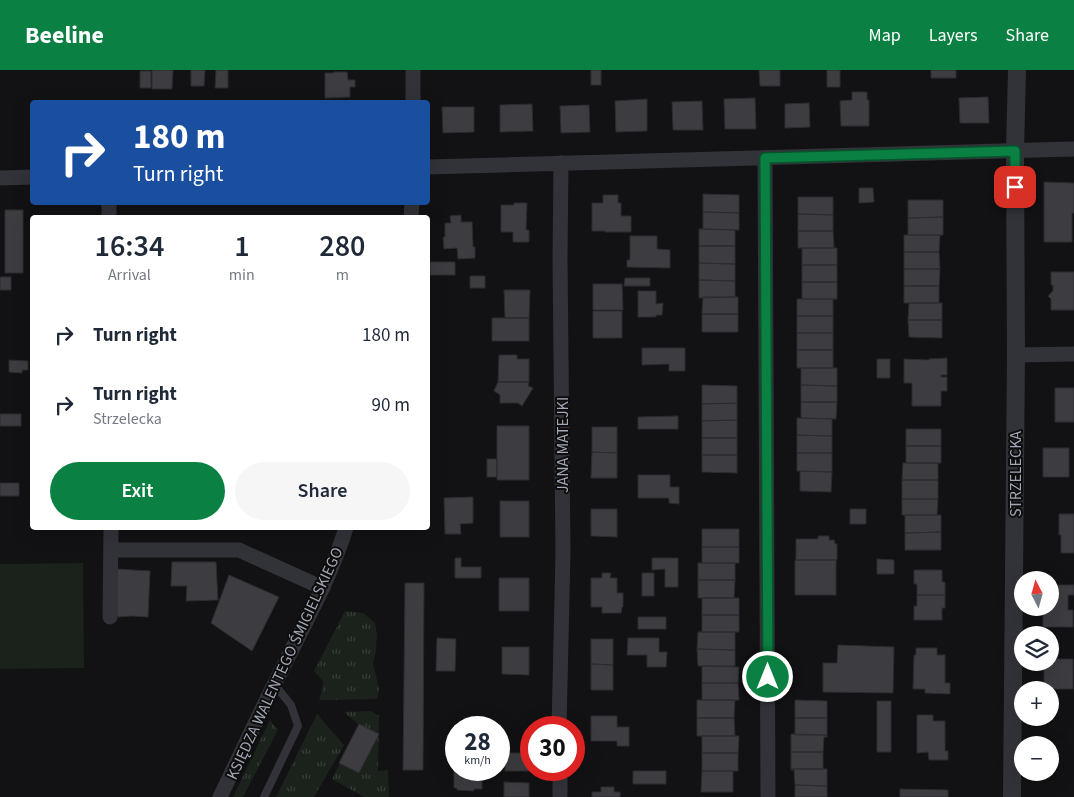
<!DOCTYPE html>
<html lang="en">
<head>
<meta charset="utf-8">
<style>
	body { margin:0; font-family:"Source Sans 3",sans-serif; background:#f6f6f7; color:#1f2937; height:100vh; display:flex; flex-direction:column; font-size:19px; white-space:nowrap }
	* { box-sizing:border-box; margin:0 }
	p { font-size:16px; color:#747a83 }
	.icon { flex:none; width:28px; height:28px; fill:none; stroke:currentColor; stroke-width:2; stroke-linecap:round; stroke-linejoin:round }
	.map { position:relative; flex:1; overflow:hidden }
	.panel { position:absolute; left:30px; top:145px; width:400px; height:315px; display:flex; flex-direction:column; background:#fff; border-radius:5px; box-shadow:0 5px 20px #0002 }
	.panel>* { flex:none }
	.guide { position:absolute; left:30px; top:30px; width:400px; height:105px; border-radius:5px; box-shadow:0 5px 20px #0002; background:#1a4fa0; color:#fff; overflow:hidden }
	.needle { width:32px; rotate:354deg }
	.fabs { position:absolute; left:1014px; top:501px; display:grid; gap:10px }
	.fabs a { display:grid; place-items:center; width:45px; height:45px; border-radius:50%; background:#fff; box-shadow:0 5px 20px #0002; font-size:25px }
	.speed { position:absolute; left:445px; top:646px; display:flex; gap:10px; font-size:25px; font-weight:700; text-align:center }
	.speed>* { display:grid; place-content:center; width:65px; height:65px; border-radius:50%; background:#fff; box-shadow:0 5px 20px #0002; line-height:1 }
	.speed small { font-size:12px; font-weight:400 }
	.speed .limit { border:8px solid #d22; background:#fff; color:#111 }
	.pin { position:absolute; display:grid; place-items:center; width:42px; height:42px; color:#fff; margin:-21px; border-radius:10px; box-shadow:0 2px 8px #0006 }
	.me { position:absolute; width:55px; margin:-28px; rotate:0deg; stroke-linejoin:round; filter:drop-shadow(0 0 4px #0008) }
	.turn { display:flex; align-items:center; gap:18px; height:105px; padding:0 20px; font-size:22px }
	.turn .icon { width:65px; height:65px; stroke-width:2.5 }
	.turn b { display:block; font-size:35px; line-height:42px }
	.eta { display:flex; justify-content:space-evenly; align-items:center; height:85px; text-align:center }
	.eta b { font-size:30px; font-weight:600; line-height:35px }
	.action { display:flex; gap:10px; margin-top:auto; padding:10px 20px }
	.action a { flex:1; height:58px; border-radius:30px; background:#0b8043; color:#fff; font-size:20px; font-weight:600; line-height:58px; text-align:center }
	.action a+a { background:#f6f6f7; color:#1f2937 }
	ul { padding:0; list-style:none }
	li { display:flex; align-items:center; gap:15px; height:70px; padding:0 20px }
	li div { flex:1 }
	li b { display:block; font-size:19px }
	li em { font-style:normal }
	header { display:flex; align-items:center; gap:30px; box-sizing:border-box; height:70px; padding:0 25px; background:#0b8043; color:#fff }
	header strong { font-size:24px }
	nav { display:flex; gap:28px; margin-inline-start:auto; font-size:18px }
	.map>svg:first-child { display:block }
</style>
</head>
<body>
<header>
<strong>Beeline</strong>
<nav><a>Map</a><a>Layers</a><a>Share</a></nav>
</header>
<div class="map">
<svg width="1074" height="727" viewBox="0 0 1074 727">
	<defs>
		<pattern id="grass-tufts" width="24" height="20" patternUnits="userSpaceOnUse" patternTransform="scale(1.25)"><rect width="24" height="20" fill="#1a221b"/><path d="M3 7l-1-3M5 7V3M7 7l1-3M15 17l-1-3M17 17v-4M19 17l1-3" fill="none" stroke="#383f3a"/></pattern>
	</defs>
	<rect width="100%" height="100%" fill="#121214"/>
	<path fill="url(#grass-tufts)" d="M345,541l18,2 12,10 2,12 -1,15 -3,13 6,26 -2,10 -58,1 3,-10 1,-9 -9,-10z
		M371,641l8,5 -1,55 10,-1 1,27h-25l-32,-18 27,-54 -15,-13z
		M317,644l27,31 -30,52h-38z
		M270,650l8,10 -35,67h-10z"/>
	<path fill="#1a221b" d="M83,493l1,105 -84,1v-105z"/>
	<path fill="#3c3c41" stroke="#2c2b30" d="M152,0h21l-1,19h-20z
		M191,0h14l-1,16h-13z
		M216,0h12v18h-13z
		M591,0h10v15h-10z
		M759,0h21v16h-20z
		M827,0h13v17h-13z
		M931,0h25v8h-25z
		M140,1h11v17h-11z
		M334,2h13l1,8h7v7h-5v10l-25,1v-25h9z
		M852,22h15v8h2v26h-28l-1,-25 12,-1z
		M988,27l1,26h-29l-1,-25z
		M755,28l1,31h-31l-1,-30z
		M647,29v32l-31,1 -1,-31z
		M702,31l1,29h-30l-1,-28z
		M809,33l1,24 -25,1v-24z
		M532,34l1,27 -33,1v-27z
		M589,35l1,27 -29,1 -1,-27z
		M442,37h32v25l-31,1z
		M1044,112l30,1v30h-2v29h-28z
		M859,118h14l1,14 -15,1z
		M703,124l36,1v18l-36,-1z
		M603,125h15v8h3v13h10v16h-26v-1h-13v-28h11z
		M798,127h35v18l-35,-1z
		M908,130h35v17l-35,1z
		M514,133h13l-1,27h3v12h-16v-10h-12v-27h13z
		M5,140h18v63h-18z
		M703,142l36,1v17l-36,-1z
		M798,144l35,1v16h-35z
		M461,145v7h11l1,25h2v11l-17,1 -1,-11 -13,1 -1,-12h2v-14h6l-1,-7z
		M943,147v18h-35v-17z
		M699,159l36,1v16h-36z
		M798,161h35l1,17h-36z
		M904,165h36l-1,17h-35z
		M630,166h27v13l13,1v18l-43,-1v-7h3z
		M699,176h36v18l-36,-1z
		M802,178h35v17h-35z
		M904,182h35l1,17h-36z
		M430,192h25v13h-25z
		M699,193l36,1v17l-36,-1z
		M802,195h35v17h-35z
		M904,199h36l-1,17h-35z
		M1051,202h23v38h-23v-11l-3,-3 5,-5v-6h-2z
		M470,206h15v12h-15z
		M0,207h11v13h-11z
		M625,208h25v8h-26z
		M699,210l36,1v16l-36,1z
		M802,212h35v17h-35z
		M593,214h29l1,26h-30z
		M904,216h35v17h-35z
		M504,220h26l-1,28h-24z
		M638,221h18v13l7,-1 -1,12h-6v2h-18z
		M703,227h35v17h-36z
		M797,229h36v17h-36z
		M909,233h33v17h-34z
		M593,241h29v27h-29z
		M702,244h36v18h-36z
		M797,246h36v17h-36z
		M492,248h37v23h-37z
		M908,250h34v18l-33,-1z
		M797,263h36v17h-36z
		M642,278h43v23h-16v-7l-27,1z
		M797,280h36v18h-36z
		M499,285h18v4h12v23h-31z
		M947,288v17h-6v2h6v14h-6v15h-29v-23h-8v-24l25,1v-1z
		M877,289h13v19h-13z
		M9,290l19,1v9h-6v3l-13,-1z
		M801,298h36v18l-36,-1z
		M498,312h31l-1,4 5,2 -11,18 -4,-3h-18v-8l-6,-4z
		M702,315l35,1v17l-35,1z
		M801,315l36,1v16h-36z
		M1055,318h19v34h-19z
		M801,332h36l-1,17 -35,-1z
		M737,333v17l-35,1v-17z
		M0,344h21v12h-21z
		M678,346v13h-40v-12z
		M797,348l35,1v17l-35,-1z
		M737,350v18h-35v-17z
		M497,356h32v54h-32z
		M592,357h25v26l-25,-1z
		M906,359h35v17h-35z
		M797,365l35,1v17h-35z
		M702,368h35v17h-35z
		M906,376h35v17h-35z
		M1043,378h26v29h-26z
		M592,382l25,1v25h-26z
		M797,383h35v19l-35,-1z
		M702,385h35v18l-35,-1z
		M487,389h10v18h-10z
		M903,393h35v17h-36z
		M800,401l32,1 -1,20 -31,-1z
		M638,405h32v12h9v17l-10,-1v-5h-31z
		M902,410h36v19h-36z
		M0,413h19v13h-19z
		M473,427v26l-13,1 1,10h-16l-1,-36z
		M902,429h36l-1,16h-35z
		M500,431h29v36h-29z
		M591,439h26v28l-26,-1z
		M850,439h16v15h-16z
		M1059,444h15v39h-13v-18h-2z
		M905,445h36v17l-36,1z
		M702,459h37v18h-37z
		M941,462v18h-36v-17z
		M818,466h11v4h5l1,4h2v16h-41v-21h22z
		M702,477h37v16h-37z
		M455,488h6v9h20v11h-26z
		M652,488h26v29h-13v-18l-13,1z
		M877,489l17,1v14h-17z
		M795,490h41v35h-41z
		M172,492h44l2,38 -32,1 1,-15h-16z
		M698,493h37v17h-37z
		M117,499l33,2 -2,46 -16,-1 -15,1z
		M914,500h28v12h3v13h-28v-11h-3z
		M602,503h9l-1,5h7v15h6v14h-1l-1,6h-19v-6h-11v-29h11z
		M642,503h12v23h-12z
		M229,505l50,22 -27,54 -41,-28z
		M499,508h30v33h-30z
		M698,510h37l-1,18h-36z
		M405,513h19l-1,187h-20z
		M1050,515h24v10h-6v15h5v17h-30v-19h7z
		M917,525h28v13h-3v12h-28v-14h3z
		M702,528h37v17h-37z
		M702,545h37v17h-37z
		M638,547h28v12h-28z
		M698,562h37v18l-38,-1z
		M437,568l19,1 -1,32h-19z
		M628,568h31v14h8l-1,15h-19v-12h-20z
		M591,569h22v26l-22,-1z
		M838,575l56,2 -1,46 -70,-1v-29h14z
		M502,577h27v28l-27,-1z
		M916,578h21v7h8v28h5v11l-25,-1v-4h-12l1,-34h2z
		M697,579l38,1v16h-37z
		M1050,589h23v30h-29v-27h6z
		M591,594l22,1v25h-22z
		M702,596l37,1 -1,16h-36z
		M702,613h36l1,17h-37z
		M697,630h38l-1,18h-37z
		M795,630l32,1v17h-32z
		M877,631h14v51h-14z
		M917,645h16v6h12v30h3v9h-19l-1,-8 -11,1z
		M591,646h26v11h12v19h-12v-5h-26z
		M464,648h17v10h-17z
		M697,648h37l1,18h-38z
		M795,648h32v17h-32z
		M359,654l20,10 -20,39 -20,-10z
		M791,664l36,1v2h-3l-1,15h-32z
		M702,666h37l-1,17h-36z
		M791,682h32v17h-32z
		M505,683h24v18h-24z
		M702,683h36v18h-36z
		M454,698h2v2h26v19h-8v2l-17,-1v-2h-3z
		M791,699h36v17l-32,-1 -1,-15h-3z
		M633,701h33v13h-33z
		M702,701h31v21h-32z
		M504,712l25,1v14h-25z
		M795,715l32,1v11h-32z
		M601,717h13v5h6v5h-28v-5h9z
		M900,719l48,1v7h-48z"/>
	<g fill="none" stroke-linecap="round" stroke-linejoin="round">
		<path stroke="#323339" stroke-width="8" d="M264,727l34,-71 -7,-21 -17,-21"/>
		<path stroke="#323339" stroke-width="15" d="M413,0v32
			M765,88l3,639
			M428,97l646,-18
			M0,108l32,-1
			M109,132v16
			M411,148l1,-16
			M1016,285l58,-1
			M111,480h128l84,38
			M110,547l1,-89
			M559,658l4,-176 -3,-294 1,-95
			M560,700v27
			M220,727c20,-41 39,-83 60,-124 24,-48 50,-94 66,-145"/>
		<path stroke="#323339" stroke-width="18" d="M1012,727l4,-442 -1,-204 2,-81"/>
	</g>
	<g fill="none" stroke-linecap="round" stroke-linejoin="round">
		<defs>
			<path id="route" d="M768,607l-3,-519 250,-7v36"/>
		</defs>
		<use href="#route" stroke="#07532c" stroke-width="12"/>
		<use href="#route" stroke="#0b8043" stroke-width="9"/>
	</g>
	<g text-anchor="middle" stroke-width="4" stroke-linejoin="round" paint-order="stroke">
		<g font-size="16" fill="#a2a7b5" stroke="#0d0d0e">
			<text transform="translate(562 375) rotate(-90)" y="6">JANA MATEJKI</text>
			<text transform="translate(1015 404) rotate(-90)" y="6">STRZELECKA</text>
			<text transform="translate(284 593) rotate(-65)" y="6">KSIĘDZA WALENTEGO ŚMIGIELSKIEGO</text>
		</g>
	</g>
</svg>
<div class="fabs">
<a><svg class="needle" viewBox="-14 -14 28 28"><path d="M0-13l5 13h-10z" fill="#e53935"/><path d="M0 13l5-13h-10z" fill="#747a83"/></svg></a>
<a><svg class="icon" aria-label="layers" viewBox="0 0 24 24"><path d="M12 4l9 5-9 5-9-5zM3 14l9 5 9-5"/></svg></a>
<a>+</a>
<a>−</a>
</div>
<div class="speed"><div>28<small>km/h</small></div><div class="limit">30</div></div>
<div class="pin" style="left:1015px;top:117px;background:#d93025"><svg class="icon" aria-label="arrive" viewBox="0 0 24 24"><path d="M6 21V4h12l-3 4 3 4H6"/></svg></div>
<svg class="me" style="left:768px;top:607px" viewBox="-20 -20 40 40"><circle r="17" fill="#0b8043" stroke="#fff" stroke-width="3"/><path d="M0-11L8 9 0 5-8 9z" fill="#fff"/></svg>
<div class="guide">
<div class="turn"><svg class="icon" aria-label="right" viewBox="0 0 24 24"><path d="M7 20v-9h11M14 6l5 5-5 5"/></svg><div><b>180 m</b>Turn right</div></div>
</div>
<section class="panel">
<div class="eta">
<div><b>16:34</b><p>Arrival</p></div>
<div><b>1</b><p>min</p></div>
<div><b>280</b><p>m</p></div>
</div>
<ul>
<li><svg class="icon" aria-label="right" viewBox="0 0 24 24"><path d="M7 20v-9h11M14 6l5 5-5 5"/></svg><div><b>Turn right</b></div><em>180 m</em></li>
<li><svg class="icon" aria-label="right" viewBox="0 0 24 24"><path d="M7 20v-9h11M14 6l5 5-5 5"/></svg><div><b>Turn right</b><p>Strzelecka</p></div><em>90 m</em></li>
</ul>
<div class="action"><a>Exit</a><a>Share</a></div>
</section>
</div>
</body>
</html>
